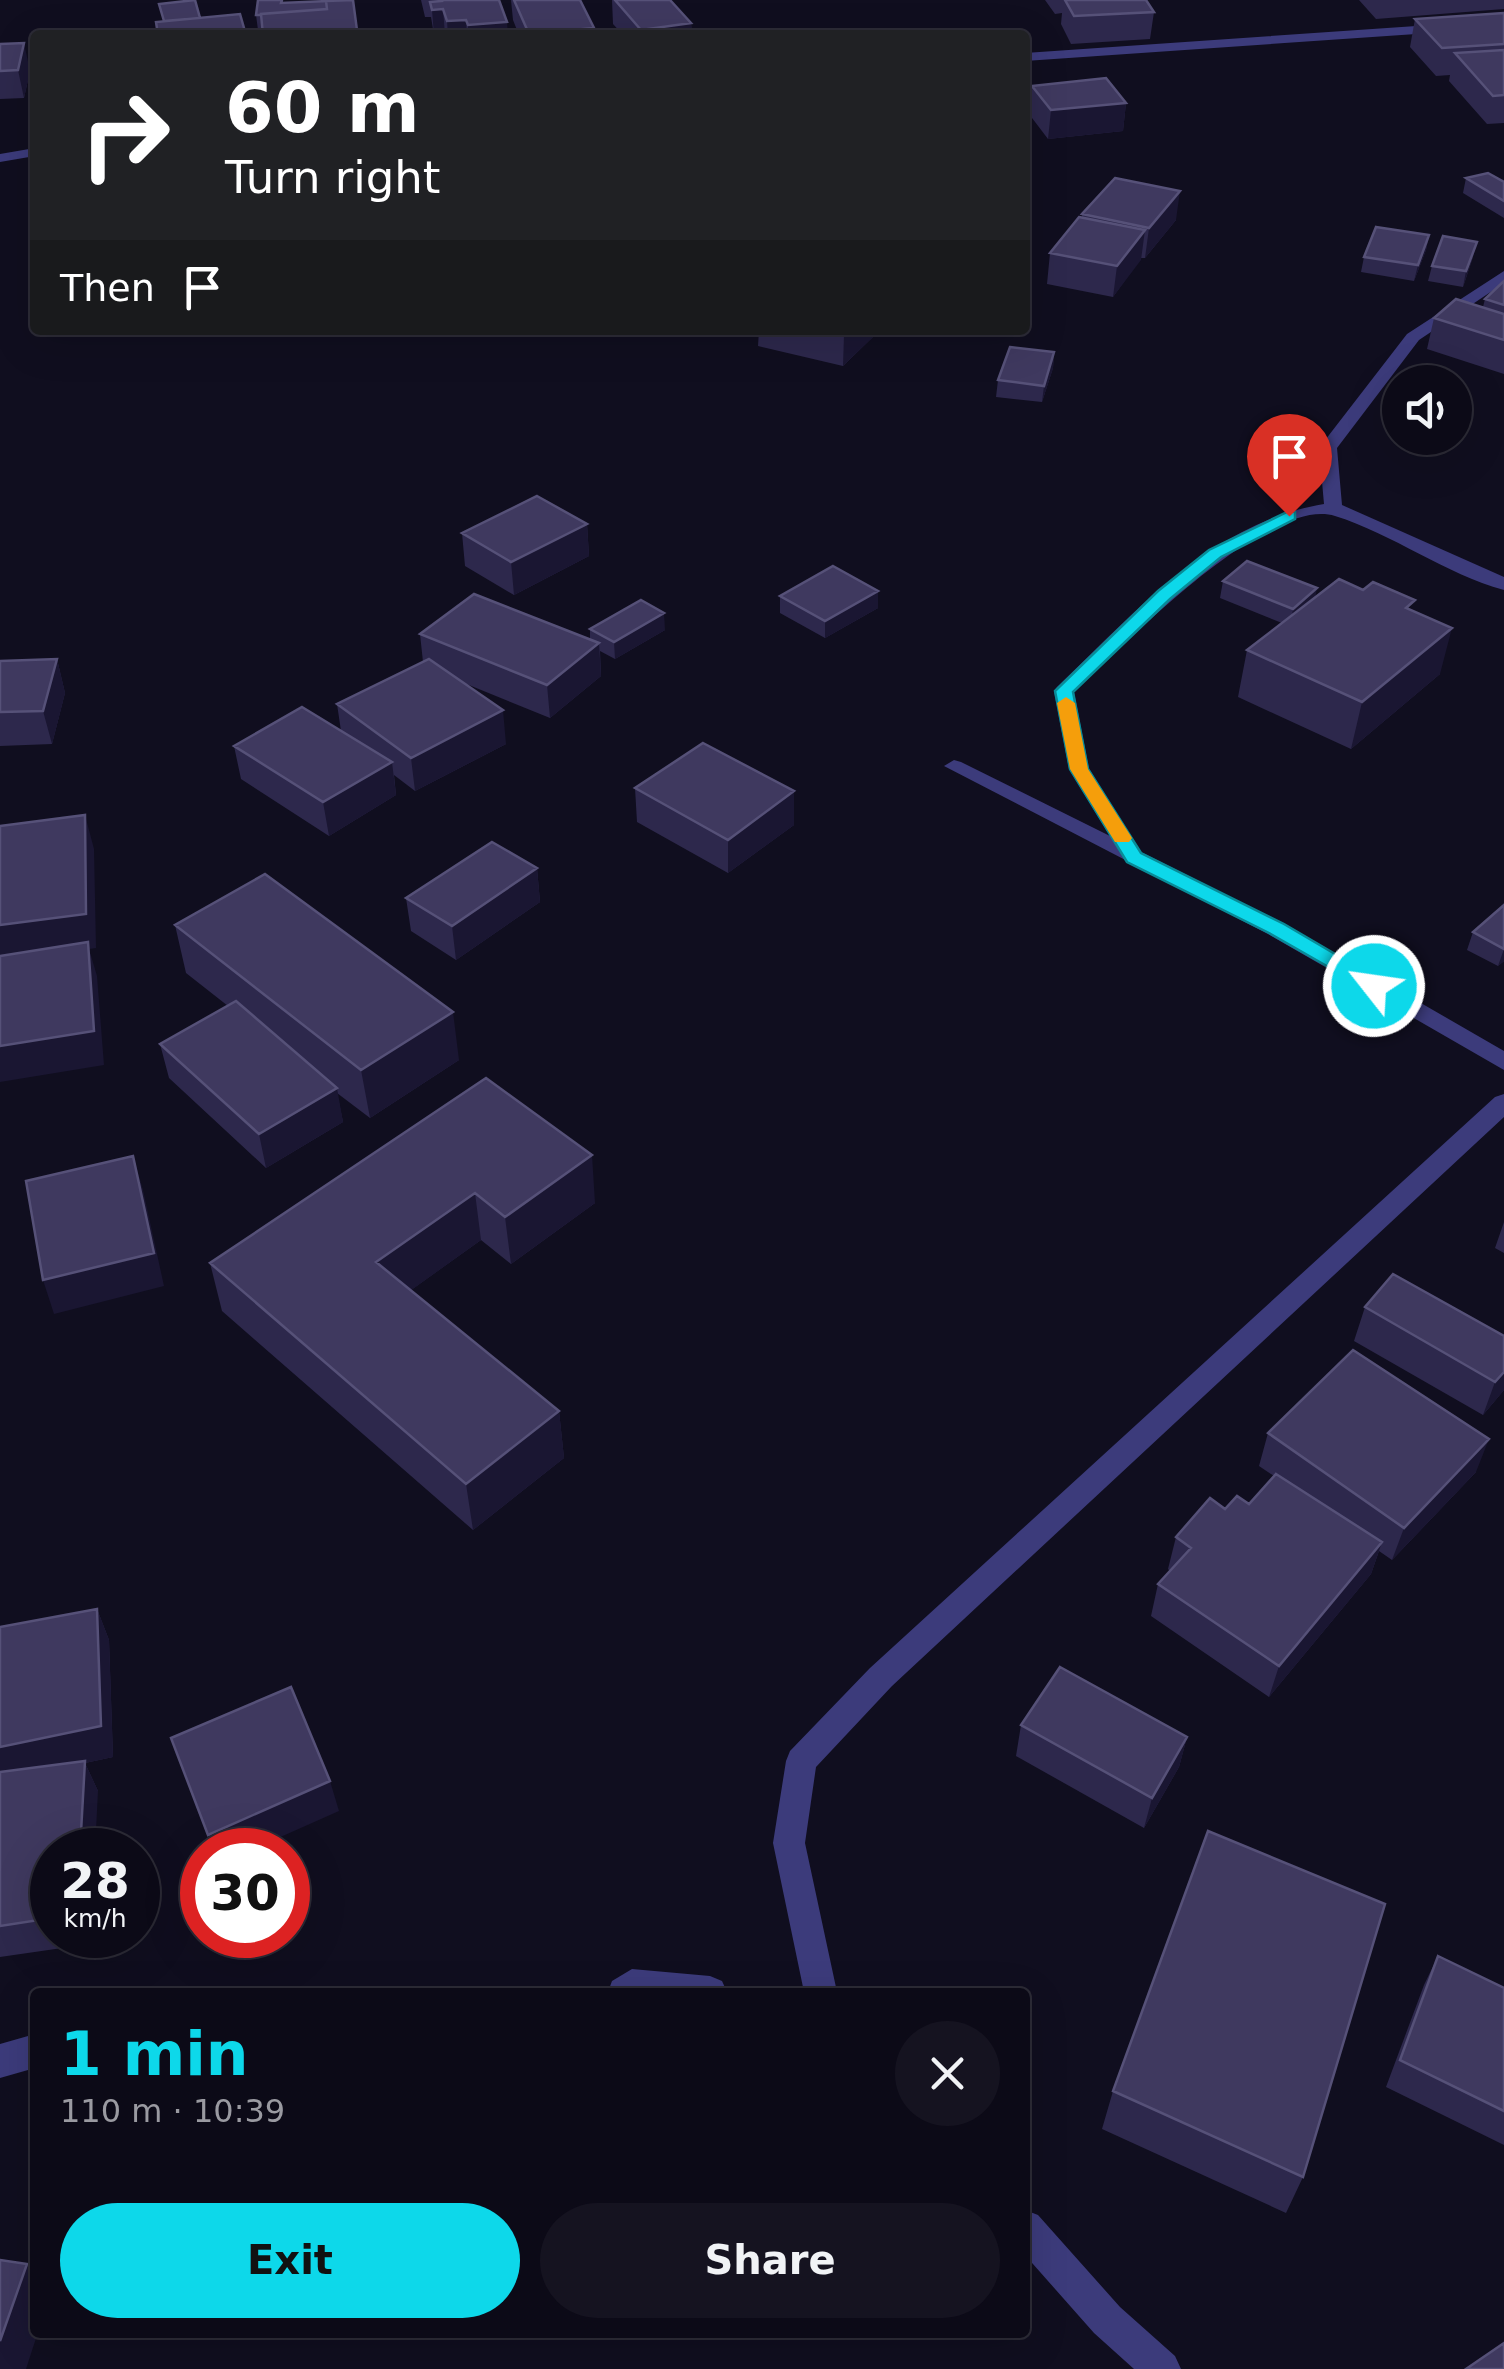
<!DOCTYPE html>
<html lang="en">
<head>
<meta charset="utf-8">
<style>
	body { margin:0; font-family:"DejaVu Sans",sans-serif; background:#151320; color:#f1f3f6; height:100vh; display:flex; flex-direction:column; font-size:38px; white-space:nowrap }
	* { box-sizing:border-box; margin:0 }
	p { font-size:32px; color:#9a9aa1 }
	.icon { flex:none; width:55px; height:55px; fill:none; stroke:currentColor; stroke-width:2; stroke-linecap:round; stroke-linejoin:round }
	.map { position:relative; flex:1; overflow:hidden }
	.side { position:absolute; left:30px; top:1988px; width:1000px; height:350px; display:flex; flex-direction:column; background:#0c0a17; border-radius:10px; box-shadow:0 10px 40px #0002,0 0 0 2px #2c2b36 }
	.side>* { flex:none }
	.banner { position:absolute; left:30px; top:30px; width:1000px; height:305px; border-radius:10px; box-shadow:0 10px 40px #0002,0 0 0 2px #2c2b36; background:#202124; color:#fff; overflow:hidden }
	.buttons { position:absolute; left:1382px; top:365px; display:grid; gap:20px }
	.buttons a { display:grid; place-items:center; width:90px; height:90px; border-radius:50%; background:#0c0a17; box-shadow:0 10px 40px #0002,0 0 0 2px #2c2b36; font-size:50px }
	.speed { position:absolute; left:30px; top:1828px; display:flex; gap:20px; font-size:50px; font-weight:700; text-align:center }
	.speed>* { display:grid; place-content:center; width:130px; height:130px; border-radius:50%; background:#0c0a17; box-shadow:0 10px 40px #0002,0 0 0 2px #2c2b36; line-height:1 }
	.speed small { font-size:25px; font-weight:400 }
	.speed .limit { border:15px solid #d22; background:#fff; color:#111 }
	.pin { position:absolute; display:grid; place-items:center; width:85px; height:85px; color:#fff; margin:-102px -42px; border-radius:50% 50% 50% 0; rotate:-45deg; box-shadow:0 0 10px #0007 }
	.pin .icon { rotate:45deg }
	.me { position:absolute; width:110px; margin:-55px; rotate:300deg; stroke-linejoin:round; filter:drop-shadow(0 0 8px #0008) }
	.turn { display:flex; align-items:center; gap:35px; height:210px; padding:0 30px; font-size:45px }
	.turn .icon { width:130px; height:130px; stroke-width:2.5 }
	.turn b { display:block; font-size:70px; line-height:85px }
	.then { display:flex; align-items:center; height:95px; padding:0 30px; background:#0003; gap:20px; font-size:38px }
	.round { display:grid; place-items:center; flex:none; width:105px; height:105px; border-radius:52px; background:#151320 }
	.headline { display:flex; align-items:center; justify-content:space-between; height:170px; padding:0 30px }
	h1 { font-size:60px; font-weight:600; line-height:75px; color:#0dd8ea }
	.primary-button { display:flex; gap:20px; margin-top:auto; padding:20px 30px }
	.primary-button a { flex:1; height:115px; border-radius:60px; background:#0dd8ea; color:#111; font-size:40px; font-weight:600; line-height:115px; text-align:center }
	.primary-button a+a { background:#151320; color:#f1f3f6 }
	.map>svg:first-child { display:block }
</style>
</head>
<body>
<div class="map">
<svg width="1504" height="2369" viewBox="0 0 1504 2369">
	<rect width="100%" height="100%" fill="#100e1f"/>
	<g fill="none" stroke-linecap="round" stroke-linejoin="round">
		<path fill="#3c3b7b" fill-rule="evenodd" d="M1504,20v8l-479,33v-8z
			M35,148v8l-35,6v-8z
			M1504,271v12l-85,57 -82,108 5,57 162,72v13c-59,-16 -111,-56 -169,-74 -67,-21 -215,132 -261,176l15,77 52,83 143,72 220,127v19l-236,-136 -324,-168 10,-6 7,2 149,74 -41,-67 -15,-78 3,-4c78,-74 156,-165 267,-183l-5,-56 88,-114z
			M1504,1094v23l-612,569 -76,81 -11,76 32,149h-33l-31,-149 13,-82 4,-10 80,-83 625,-571z
			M632,1969l78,7 12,5 5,11h-119l4,-11z
			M35,2034v34l-35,10v-34z
			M1025,2210l13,5 82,92 55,49 6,13h-47l-40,-36 -69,-78z"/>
	</g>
	<path fill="#2d284c" d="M353,0l5,34 14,1h-109l-1,-5h-4l-2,-15 27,-12z
		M421,0h78l9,35h-74l-3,-18h-6z
		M511,0h69l14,28v7h-75l-6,-15z
		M612,0h58l21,23 1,12h-69l-10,-11z
		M1045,0h101l8,12 -4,27 -79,5 -10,-20 1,-11 -7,1z
		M1359,0h145v9l-128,10z
		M1504,13v110l-17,1 -38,-43 1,-6 -14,1 -26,-29 5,-28z
		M0,44l30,27 -6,27 -24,1z
		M1032,86l94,17 -3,28 -75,8 -19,-25z
		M1466,178l38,4v36l-41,-25z
		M1082,214l94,6 -31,38h-4l-28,39 -66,-13 3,-31 32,-35z
		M1429,235l-3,15 -12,31 -53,-9 3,-15z
		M1473,257l-10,30 -35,-6 4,-15z
		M1504,281v93l-77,-25 7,-31 49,-11 2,-8z
		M759,330h118v3l-34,33 -85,-20z
		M1054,352l-1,16 -11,34 -46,-5 2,-17z
		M587,524l2,32 -75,39 -49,-29 -3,-33z
		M1223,581l92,17 98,13 27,63 -89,75 -113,-52 9,-47 35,-27 -62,-25z
		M780,596l98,12 -53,30 -45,-25z
		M590,629l75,1 -50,29 -15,-8 1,25 -51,42 -86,-35 42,61 -91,47 -21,-16 2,20 -67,41 -88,-57 -7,-33 107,-15 -4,-27 86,-42 -3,-28 170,5z
		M57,659l8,34 -13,51 -52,2v-85z
		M635,788l159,3v34l-66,48 -91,-51z
		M537,868l3,34 -84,58 -45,-29 -5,-33z
		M1504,905v56l-6,5 -31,-16 6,-18z
		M175,925l284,135 -89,58 -33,-25 6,29 -77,46 -97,-90 -9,-34 68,-38 -42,-33z
		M486,1078l109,125 -84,61 -30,-24 -70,50 148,121 5,47 -91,72 -251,-219 -12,-48z
		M1504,1222v31l-9,-5z
		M1365,1307l139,29v54l-21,25 -129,-74z
		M1268,1433l208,39 -84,88 -13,-9 -8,23 -102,123 -118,-81 7,-32 12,-13 -2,-2 8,-32 49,-28 24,-5 25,-28 -15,-10z
		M97,1609l12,31 4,117 -28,6 13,28 -46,59v85h38v9l-90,13v-330z
		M1021,1725l166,12 -8,30 -35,61 -128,-72z
		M1438,1956l66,32v157l-118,-58 38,-102z
		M1113,2091l190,86 -17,36 -184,-84z"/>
	<path fill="#1a1632" d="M443,9l2,26h-11l-2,-25z
		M466,20l1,15h-19l-1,-14z
		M507,22l1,13h-40v-10z
		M691,23l1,12h-51v-5z
		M594,28v7h-65v-1z
		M24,43l6,28 -6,27 -6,-28z
		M1126,103l-3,28 -75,8 3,-29z
		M1180,191l-4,29 -31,38 4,-30z
		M1145,230l-4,30 -28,37 4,-31z
		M1429,235l-3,15 -12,31 4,-16z
		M1477,242l-4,15 -10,30 3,-16z
		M849,330h28v3l-34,33 1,-31z
		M1054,352l-1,16 -11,34 2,-16z
		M587,524l2,32 -75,39 -3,-33z
		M1317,588l-3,17 -24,21 3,-17z
		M878,591v17l-53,30v-17z
		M664,613l1,17 -50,29 -1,-17z
		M1452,628l-12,46 -89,75 11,-47z
		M599,643l2,33 -51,42 -3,-33z
		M57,659l8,34 -13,51 -9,-33z
		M503,710l3,34 -91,47 -4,-33z
		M392,762l4,33 -67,41 -6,-34z
		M794,791v34l-66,48v-33z
		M85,815l9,34 2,99 -7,1 8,27 7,89 -104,17v-157z
		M537,868l3,34 -84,58 -4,-34z
		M1504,949v12l-6,5z
		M453,1012l6,48 -89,58 -9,-48z
		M337,1088l6,34 -77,46 -7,-34z
		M592,1155l3,48 -84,61 -6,-47z
		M133,1156l10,34 21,96 -110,28 -11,-34z
		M475,1193l6,47 -96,69 -9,-47z
		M1504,1372v18l-21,25 12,-33z
		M559,1411l5,47 -91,72 -7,-46z
		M1489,1439l-13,33 -84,88 12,-32z
		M1382,1542l-11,32 -102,123 10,-31z
		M97,1609l12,31 4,117 -28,6 13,28 -3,59h-15l-80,-70v-33z
		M1187,1737l-8,30 -35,61 8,-30z
		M330,1781l9,30 -88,39h-37l-6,-15z
		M27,2264l8,12v56h3l-12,37h-26v-28z"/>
	<path fill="#3f395f" stroke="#565178" stroke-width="2.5" d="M195,0l5,18 -36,3 -5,-17z
		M258,0h24l-1,3 47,-2h-2l1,8 -66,5v1h-5z
		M353,0l4,30 -66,5h-28l-2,-21 66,-5 -1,-8z
		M440,0h59l8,22 -39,3 -2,-5 -19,1 -4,-12 -11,1 -2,-8 11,-1z
		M514,0h66l14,28 -65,6z
		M615,0h55l21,23 -50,7z
		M1065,0h81l8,12 -80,4z
		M1504,13v31l-62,4 -27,-29z
		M240,14l6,21h-88l-2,-13z
		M24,43l-6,27 -18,1v-27z
		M1504,50v45l-11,1 -38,-43z
		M1106,78l20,25 -75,7 -19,-24z
		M1488,173l16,9v19l-38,-23z
		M1115,178l65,13 -31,37 -67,-14z
		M1079,217l66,13 -28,36 -67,-13z
		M1376,227l53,8 -11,30 -54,-8z
		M1443,236l34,6 -11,29 -34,-5z
		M1504,281v24l-19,-6z
		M1456,299l48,15v26l-70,-22z
		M822,330h27l-5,5z
		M1010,347l44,5 -10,34 -46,-6z
		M537,496l50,28 -76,38 -49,-29z
		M1247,561l70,27 -24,21 -70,-28z
		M833,566l45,25 -53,30 -45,-25z
		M1339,579l24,11 10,-8 42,18 -9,8 46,20 -90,74 -115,-52z
		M474,594l125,49 -52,42 -127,-51z
		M641,600l23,13 -50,29 -24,-13z
		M57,659l-14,52 -43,1v-51z
		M429,659l74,51 -92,48 -74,-54z
		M302,707l90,55 -69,40 -89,-56z
		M703,743l91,48 -66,49 -93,-52z
		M85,815l1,99 -86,11v-99z
		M492,842l45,26 -85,58 -46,-28z
		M265,874l188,138 -92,58 -186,-145z
		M1504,905v44l-31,-17z
		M88,942l6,89 -94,15v-90z
		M236,1001l101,87 -78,46 -99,-90z
		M486,1078l106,77 -87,62 -30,-24 -99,69 183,149 -93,73 -256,-221z
		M133,1156l21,97 -111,27 -17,-99z
		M1393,1274l111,62v36l-9,10 -130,-75z
		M1353,1350l136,89 -85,89 -136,-95z
		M1276,1474l106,68 -103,124 -121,-82 33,-36 -15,-11 34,-39 15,11 12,-13 12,8z
		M97,1609l4,117 -101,21v-120z
		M1060,1667l127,70 -35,61 -131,-73z
		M291,1687l39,94 -122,54 -37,-97z
		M85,1761l-5,89h-28v68l-52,8v-154z
		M1208,1831l177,73 -82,273 -190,-86z
		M1438,1956l66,32v123l-104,-51z
		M0,2260l27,4 -27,77z
		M1504,2343v26h-38z"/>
	<path fill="#0dd8ea" stroke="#088c98" stroke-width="2.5" d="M1289,511l6,1v7l-74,38 -51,42 -97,93 15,77 53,84 143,71 97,57 3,5 -3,5 -7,2 -105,-60 -142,-71 -57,-93 -15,-78 103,-100 51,-41z"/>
	<path fill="#f59e0b" d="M1066,697l9,6 13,66 44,69 -3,4h-14l-45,-73 -13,-66z"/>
</svg>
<div class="buttons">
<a><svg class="icon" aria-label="sound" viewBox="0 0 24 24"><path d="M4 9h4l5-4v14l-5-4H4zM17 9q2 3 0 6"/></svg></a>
</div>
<div class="speed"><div>28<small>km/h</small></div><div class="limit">30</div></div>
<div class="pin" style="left:1289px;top:516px;background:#d93025"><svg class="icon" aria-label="arrive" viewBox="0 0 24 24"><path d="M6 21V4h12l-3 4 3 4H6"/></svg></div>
<svg class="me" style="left:1374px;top:986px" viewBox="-20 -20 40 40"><circle r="17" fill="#0dd8ea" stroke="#fff" stroke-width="3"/><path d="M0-11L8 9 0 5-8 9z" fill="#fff"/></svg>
<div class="banner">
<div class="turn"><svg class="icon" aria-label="right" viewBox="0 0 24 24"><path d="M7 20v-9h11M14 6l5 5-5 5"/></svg><div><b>60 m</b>Turn right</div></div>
<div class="then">Then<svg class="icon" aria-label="arrive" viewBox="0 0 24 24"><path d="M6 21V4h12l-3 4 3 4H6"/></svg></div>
</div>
<section class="side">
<div class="headline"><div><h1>1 min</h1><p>110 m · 10:39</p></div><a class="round"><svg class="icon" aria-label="close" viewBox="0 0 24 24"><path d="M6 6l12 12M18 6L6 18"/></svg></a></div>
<div class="primary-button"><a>Exit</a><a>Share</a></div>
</section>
</div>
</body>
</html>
